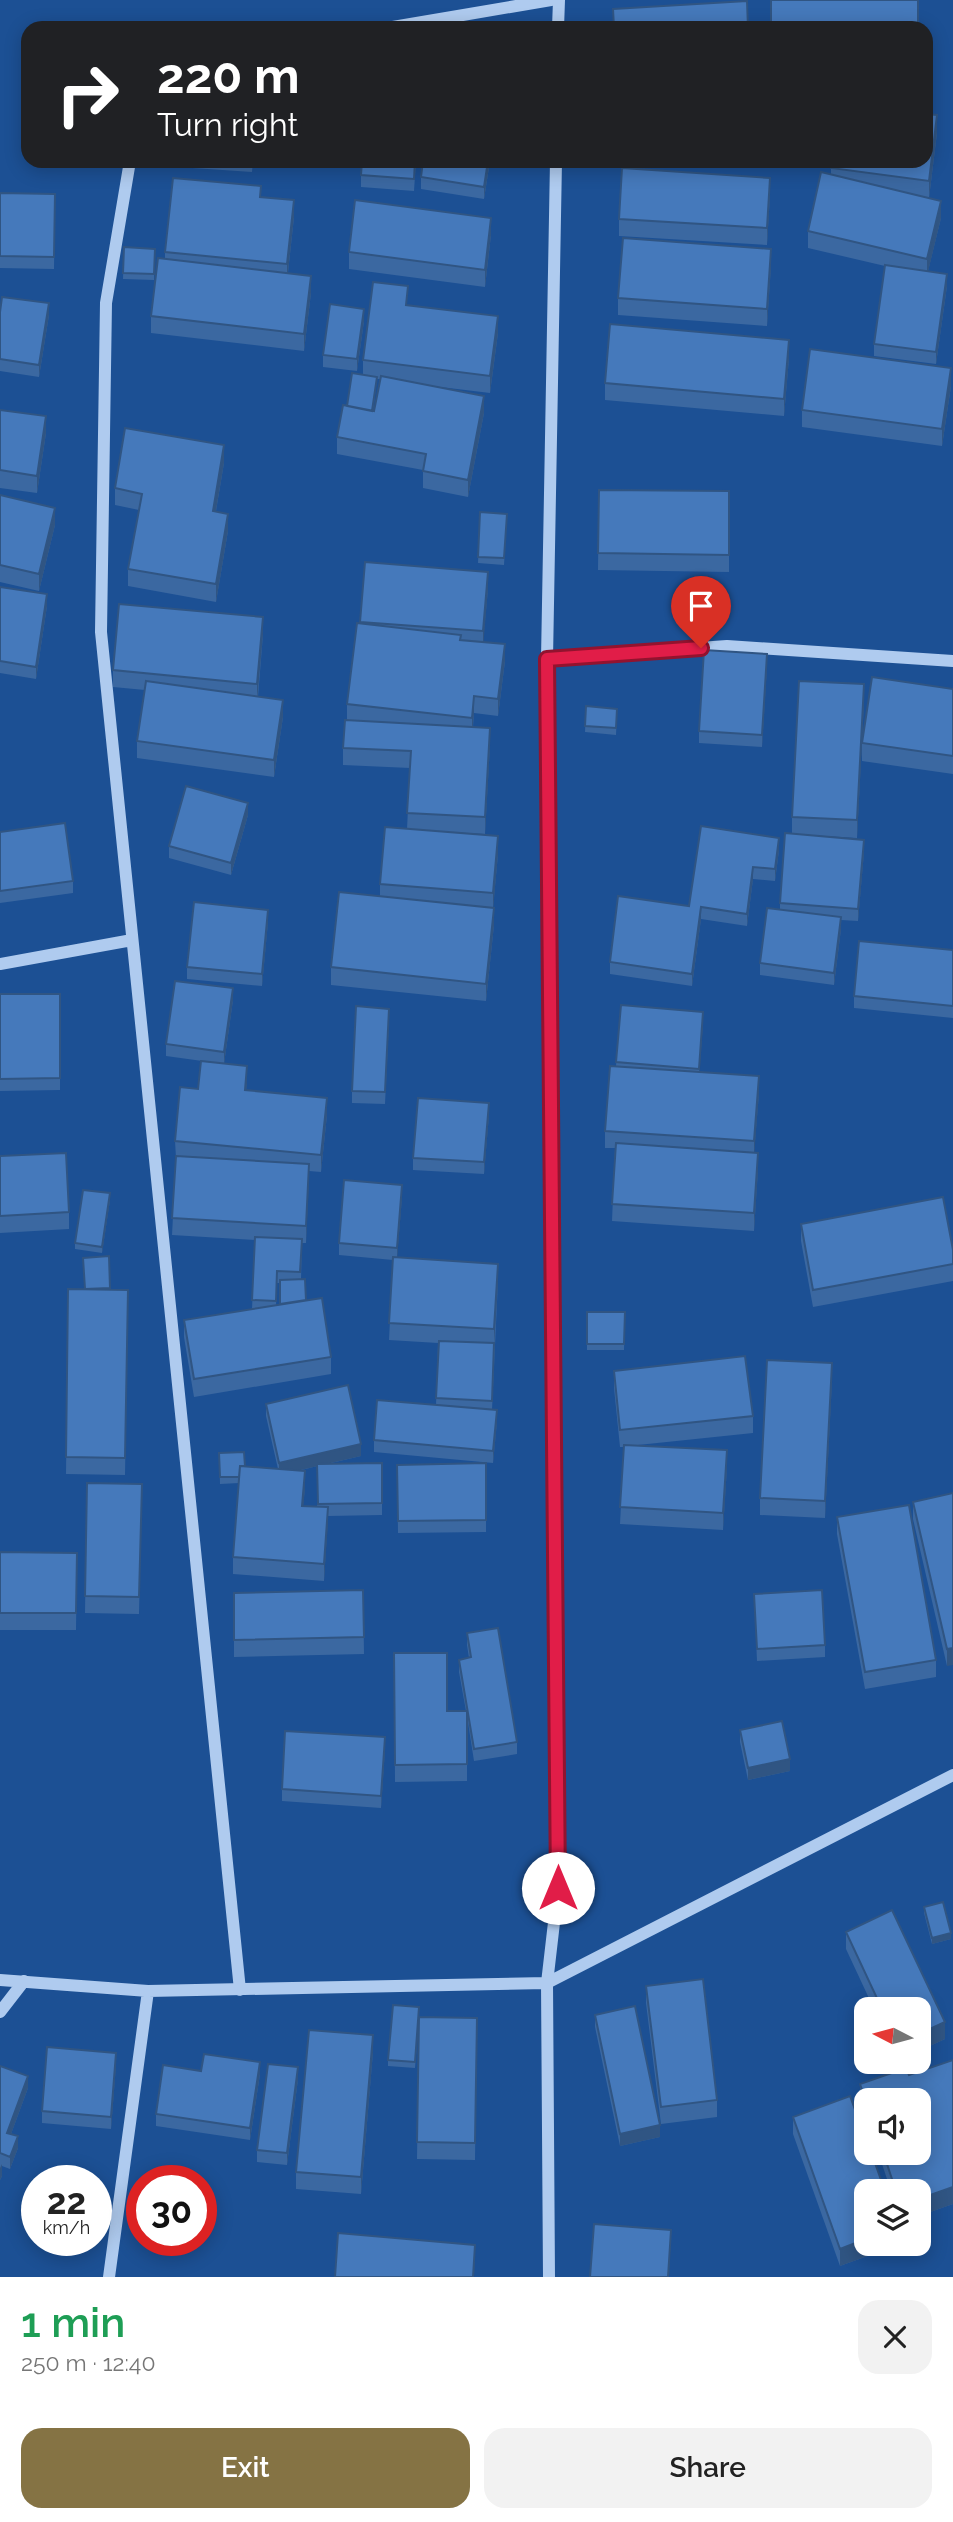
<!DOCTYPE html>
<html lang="en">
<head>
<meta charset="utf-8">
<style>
	body { margin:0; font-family:Raleway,sans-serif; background:#f2f2f2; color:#222; height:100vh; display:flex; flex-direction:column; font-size:26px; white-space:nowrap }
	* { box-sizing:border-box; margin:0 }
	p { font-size:23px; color:#767676 }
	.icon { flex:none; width:38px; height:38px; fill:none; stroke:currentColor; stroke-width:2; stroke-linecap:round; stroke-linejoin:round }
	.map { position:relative; height:2277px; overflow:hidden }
	.sheet { display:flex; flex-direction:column; background:#fff; flex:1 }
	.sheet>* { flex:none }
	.guide { position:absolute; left:21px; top:21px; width:912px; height:147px; border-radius:21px; box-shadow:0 4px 18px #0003; background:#202124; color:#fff; overflow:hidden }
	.needle { width:46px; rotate:276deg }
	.buttons { position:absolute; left:854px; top:1997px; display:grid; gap:14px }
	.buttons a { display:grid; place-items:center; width:77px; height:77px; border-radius:14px; background:#fff; box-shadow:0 4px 18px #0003; font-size:35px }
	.speed { position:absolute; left:21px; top:2165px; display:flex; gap:14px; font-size:35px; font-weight:700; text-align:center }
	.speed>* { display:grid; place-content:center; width:91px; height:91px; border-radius:50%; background:#fff; box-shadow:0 4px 18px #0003; line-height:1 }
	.speed small { font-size:18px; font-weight:400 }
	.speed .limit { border:10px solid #d22; background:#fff; color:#111 }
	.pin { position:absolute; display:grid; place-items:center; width:60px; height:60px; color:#fff; margin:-72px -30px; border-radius:50% 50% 50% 0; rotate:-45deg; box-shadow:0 0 7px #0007 }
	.pin .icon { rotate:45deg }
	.me { position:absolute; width:77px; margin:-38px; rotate:0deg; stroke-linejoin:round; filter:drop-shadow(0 0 5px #0008) }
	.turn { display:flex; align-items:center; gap:24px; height:147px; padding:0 21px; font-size:32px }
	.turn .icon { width:91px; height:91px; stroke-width:2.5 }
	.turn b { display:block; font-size:49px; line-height:60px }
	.round { display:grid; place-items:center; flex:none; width:74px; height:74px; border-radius:21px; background:#f2f2f2 }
	.headline { display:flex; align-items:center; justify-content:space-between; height:119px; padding:0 21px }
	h1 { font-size:42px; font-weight:600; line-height:52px; color:#1e9e55 }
	.cta { display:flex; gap:14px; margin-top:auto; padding:14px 21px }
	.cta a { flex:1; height:80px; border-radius:21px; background:#857344; color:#fff; font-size:28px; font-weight:600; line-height:80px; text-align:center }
	.cta a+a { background:#f2f2f2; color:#222 }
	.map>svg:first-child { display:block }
</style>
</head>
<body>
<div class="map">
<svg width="953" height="2277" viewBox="0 0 953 2277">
	<rect width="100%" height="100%" fill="#1c5094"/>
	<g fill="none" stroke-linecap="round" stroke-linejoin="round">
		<path stroke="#afcbef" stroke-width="12" d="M387,28l164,-28
			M558,28l1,-28
			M130,161l-24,142 -5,329 139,1358
			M547,659l180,-13 226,15
			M0,964l132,-24
			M0,1980l148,11 399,-8 406,-208
			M0,2012l24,-31
			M109,2277l39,-286
			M549,2277l-2,-294 11,-95 -11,-1229 9,-498"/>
	</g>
	<path fill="#3b68a1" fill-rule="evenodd" d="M937,133l-8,65 12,20 -13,53 19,15 -11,78 -62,-8v-12l11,-78 -77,-18v-17l23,-56v-7z
		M148,161h105l-1,11 -104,-7z
		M416,161l-2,30 -53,-4v-12z
		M423,161h67l-6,38 -63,-10v-12z
		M0,193l55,1 -1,75 -54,-1z
		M770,195l-3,50 -148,-9v-17z
		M261,197l33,20 -6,56 23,20 -7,58 -153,-18v-17l14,-57v-7z
		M491,235l-6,52 -136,-18v-17z
		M124,247l31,2 -1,31 -31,-1z
		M771,266l-4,60 -149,-11v-17z
		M408,305l90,28 -8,60 -66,-8 60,28 -16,84 -45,-9v-18l-86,-16v-17l10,-31 16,-31v-15zM377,379h3l-6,32h-1z
		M0,312l49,3 -10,62 -39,-6z
		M364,321l-7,50 -34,-4v-12z
		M789,358l-5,58 -179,-16v-17z
		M951,386l-9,60 -140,-19v-17z
		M0,410l46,23 -9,60 -37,-5z
		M224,463l-8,48 12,20 -12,71 -88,-16v-17l11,-59 -24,-5v-17z
		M599,490l130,1v81l-131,-2z
		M0,495l55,30 -16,66 -39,-9z
		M480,512l27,2 -3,51 -26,-2z
		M0,587l47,19 -11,73 -36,-6z
		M488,589l-5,53 22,19 -7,55 -24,-3 -1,14 17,18 -5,89 -36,-2 49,22 -5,54 1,17 -8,76 -155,-16v-18l49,-71v-12l27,-55 3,-61 -67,-3v-17l4,-28v-16l13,-82z
		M263,634l-5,63 25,20 -9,60 -137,-19v-17l8,-51 -32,-3v-17z
		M767,666l-5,81 -63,-4v-12z
		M953,689v85l-91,-13v-18z
		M864,701l-7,137 -65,-4v-17z
		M586,706l31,3 -1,26 -31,-3z
		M248,815l-17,60 -62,-17v-12z
		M0,832l73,49v12l-73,10z
		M779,850l-4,31 -22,-2 -6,47 -46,-7 -9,67 -82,-12v-12l79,-56z
		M864,852l-6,69 -17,-1v9l-7,56 -74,-10v-12l20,-53v-7z
		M268,922l-6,64 -75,-7v-12z
		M953,950v68l-99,-10v-12z
		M0,994h60v96l-60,1z
		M233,1000l-9,64 -58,-8v-12z
		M621,1005l82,19 -4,48 60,21 -5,60 4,17 -4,61 -142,-10 3,-73h-10v-17l11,-65z
		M389,1021l-4,83 -33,-1v-12z
		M247,1083l-1,7 81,25 -6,57 -12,-1 -3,72h-4l-1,36 5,21 25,57v17l-137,23 -10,-60v-17l68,-11 3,-69 -83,-5 4,-77 -1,-17 23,-52zM277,1283h3v21l-4,1z
		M489,1115l-5,59 -71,-4v-12z
		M0,1156l69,56v17l-69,4z
		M402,1197l-5,60 101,24 -6,129 5,12 -4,41 -119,-11v-12l62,-35 2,-62 -49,-3 4,-80 -54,-5v-12z
		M110,1200l-8,53 -27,-4v-6z
		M801,1224l152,26v31l-140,26 -12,-66z
		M109,1256l1,34h18l-3,185 -59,-1 2,-185h17z
		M587,1312h38l-1,38h-37z
		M614,1371l139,45v17l-115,12 89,22 -4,63 -103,-6 4,-77h-4l-6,-59z
		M832,1380l-7,138 -65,-3v-17z
		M266,1404l95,52 -34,8 55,-1v52l-54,1 -4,65 -91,-7v-17l6,-74 -19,1 -1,-31 26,13 33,3 -12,-53zM317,1466v40h-14l2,-18 -7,-17z
		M486,1463v69l-88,1 -1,-68z
		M87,1483l55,1 -3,130 -54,-1z
		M953,1493l-6,173 -34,-147v-17z
		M837,1517l99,143v17l-71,12 -28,-155z
		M0,1552l77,1 -1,77h-76z
		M363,1590l1,64 -130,3v-64z
		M754,1594l71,51v12l-68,4z
		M467,1633l50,109v12l-43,7 -7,-45v65l-72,1 -1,-129 53,58h19l-7,-39v-12l10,-2 -2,-13z
		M740,1730l50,41 -42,9 -8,-38z
		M385,1749l-4,59 -99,-7v-12z
		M924,1907l27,32 -19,5 -8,-31z
		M892,1910l53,112v17l-26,12v-42h-45l-28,-60v-17z
		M646,1986l71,114v17l-56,7 -15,-121z
		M595,2015l65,122 -40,9 -25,-119z
		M419,2017l58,1 -2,142 -58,-1 2,-141 -4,50 -27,-2v-6z
		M373,2052l-12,142 -65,-5v-17z
		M953,2060v144l-34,12v-25h-28l-13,-39h41l-53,-52v19l-6,-18v-17l49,-9z
		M116,2065l-5,64 -69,-6v-12z
		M0,2066l28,22 -17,46 7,14 -8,21 -8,-3v10l-2,4z
		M201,2071l59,3 -10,66 -94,-14v-12z
		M298,2079l-11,86 -30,-3v-12z
		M793,2117l105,127v1l-58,21 -47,-132z"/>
	<path fill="#305583" d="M937,115v18l-8,65v-17z
		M488,161h2l-6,38v-12z
		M770,178v17l-3,50v-17z
		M294,200v17l-7,64v-17z
		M941,201v17l-14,58v-17z
		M491,218v17l-6,52v-17z
		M771,249v17l-4,60v-17z
		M947,274v12l-11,78v-12z
		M311,276v17l-7,58v-17z
		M49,303v12l-10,62v-12z
		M364,309v12l-7,50v-12z
		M498,316v17l-8,60v-17z
		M789,340v18l-5,58v-17z
		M951,368v18l-9,60v-17z
		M484,396v17l-16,84v-17z
		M46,416v17l-9,60v-17z
		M224,445v18l-11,65v-17z
		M55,508v17l-16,66v-17z
		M228,514v17l-12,71v-18z
		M488,572v17l-5,60v-18z
		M47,594v12l-11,73v-12z
		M263,617v17l-6,67v-17z
		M505,644v17l-7,55v-17z
		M767,654v12l-5,81v-12z
		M864,684v17l-7,137v-18z
		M474,696v17l-2,22v-17z
		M283,700v17l-9,60v-17z
		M490,728v17l-5,89v-17z
		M248,803v12l-17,60v-12z
		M498,836v18l-5,57v-18z
		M779,838v12l-4,31v-12z
		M864,840v12l-6,69v-12z
		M753,867v12l-6,47v-12z
		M701,907v12l-9,67v-12z
		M494,908v17l-8,76v-17z
		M268,910v12l-6,64v-12z
		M841,917v12l-7,56v-12z
		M233,988v12l-9,64v-12z
		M703,1012v12l-4,57v-12z
		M247,1066v17l-2,24v-17z
		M759,1076v17l-5,65v-17z
		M327,1098v17l-6,57v-17z
		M489,1103v12l-5,59v-12z
		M758,1153v17l-4,61v-18z
		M309,1164v17l-3,62v-17z
		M402,1185v12l-5,63v-12z
		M110,1193v7l-8,53v-6z
		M498,1264v17l-4,65v-17z
		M832,1363v17l-7,138v-17z
		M497,1410v12l-4,41v-12z
		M361,1444v12l-82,19v-12z
		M727,1450v17l-4,63v-17z
		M305,1471v17l-3,35v-17z
		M328,1507v17l-4,57v-17z
		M953,1648v17l-6,1v-17z
		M385,1737v12l-4,59v-12z
		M790,1759v12l-42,9v-12z
		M951,1933v6l-19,5v-6z
		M945,2022v17l-26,12v-17z
		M373,2035v17l-12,142v-17z
		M116,2053v12l-5,64v-12z
		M260,2062v12l-10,66v-12z
		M298,2067v12l-11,86v-12z
		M28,2076v12l-21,57v-12z
		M660,2125v12l-40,9v-12z
		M18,2136v12l-8,21v-12z
		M2,2164v12l-2,4v-12z
		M953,2187v17l-34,12v-17z
		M671,2230l-2,47h-1z
		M866,2239v5h32v1l-58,21v-17z
		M475,2245v17l-1,15h-1z"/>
	<path fill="#4579bb" stroke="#305583" stroke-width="2" d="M771,0h147v28h-147z
		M747,1l1,27h-134l-1,-19z
		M926,114l11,1 -8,66 -98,-13 1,-7h94z
		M362,161h53l-1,18 -53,-4z
		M423,161h65l-4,26 -63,-10z
		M622,168l148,10 -3,50 -148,-9z
		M821,172l120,29 -14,58 -119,-28z
		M173,178l88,8 -1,11 34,3 -7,64 -122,-12z
		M0,193l55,1 -1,63 -54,-1z
		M355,200l136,18 -6,52 -136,-18z
		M623,238l148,11 -4,60 -149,-11z
		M124,247l31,2 -1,25 -31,-1z
		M158,258l153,18 -7,58 -153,-18z
		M885,265l62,9 -11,78 -62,-8z
		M373,282l35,4 -2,19 92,11 -8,60 -127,-16z
		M2,297l47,6 -10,62 -39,-6v-47z
		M330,304l34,5 -7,50 -34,-4z
		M610,324l179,16 -5,59 -179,-16z
		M810,349l141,19 -9,61 -140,-19z
		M352,373l25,4 -5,34 -25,-5z
		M381,376l103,20 -16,84 -45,-9 3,-17 -89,-17 6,-32 31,6z
		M0,410l46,6 -9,60 -37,-6z
		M125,428l99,17 -11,66 15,3 -12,70 -88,-15 14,-75 -27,-6z
		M599,490l130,1v64l-131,-2z
		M0,495l55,13 -16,66 -39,-9z
		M480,512l27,2 -3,44 -26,-1z
		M365,562l123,10 -5,59 -123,-9z
		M0,587l47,7 -11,73 -36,-6z
		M119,604l144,13 -6,67 -144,-14z
		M357,623l104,12 -1,5 45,4 -7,55 -24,-3 -2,22 -125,-14z
		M704,650l63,4 -5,81 -63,-4z
		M872,677l81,12v67l-91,-13z
		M146,681l137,19 -9,60 -137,-19z
		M799,681l65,3 -7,136 -65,-3z
		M586,706l31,3 -1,19 -31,-2z
		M345,720l145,8 -5,89 -78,-4 4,-62 -68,-3z
		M186,786l62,17 -17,60 -62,-17z
		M65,823l8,58 -73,10v-59z
		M701,826l78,12 -4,31 -22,-2 -6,47 -46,-7 -9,67 -82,-12 8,-66 71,10z
		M385,827l113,9 -5,57 -113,-9z
		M785,833l79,7 -6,69 -78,-6z
		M339,892l155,16 -8,76 -155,-17z
		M194,902l74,8 -6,64 -75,-7z
		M767,908l74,9 -7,56 -74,-10z
		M859,941l94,9v56l-99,-10z
		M175,981l58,7 -9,64 -58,-8z
		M0,994h60v84l-60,1z
		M621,1005l82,7 -4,57 -83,-7z
		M356,1006l33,3 -4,83 -33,-1z
		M201,1061l46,5 -2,24 82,8 -6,57 -146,-14 5,-54 18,2z
		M610,1066l149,10 -5,65 -149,-10z
		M418,1098l71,5 -5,59 -71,-4z
		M616,1143l142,10 -4,60 -142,-9z
		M66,1153l3,59 -69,4v-60z
		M176,1156l133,8 -3,62 -134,-8z
		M344,1180l58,5 -5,63 -58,-5z
		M83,1190l27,3 -8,54 -27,-4z
		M943,1197l10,53v14l-140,26 -12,-66z
		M255,1237l47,2 -2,33 -23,-1 -1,30 -24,-1z
		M109,1256l1,32 -25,1 -2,-31z
		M393,1257l105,7 -4,65 -105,-6z
		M305,1279l1,21 -26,4v-24z
		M68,1289l60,1 -3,168 -59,-1z
		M322,1298l9,59 -137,22 -10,-59z
		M587,1312h38l-1,32h-37z
		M439,1341l55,2 -2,58 -56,-3z
		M745,1356l8,60 -133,14 -6,-59z
		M767,1360l65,3 -7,138 -65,-3z
		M348,1385l13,59 -82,19 -13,-59z
		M377,1400l120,10 -4,41 -119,-11z
		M624,1445l103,5 -4,63 -103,-6z
		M244,1452l1,14h-5l-1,11h-19l-1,-24z
		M382,1463v40l-64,1 -1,-40z
		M486,1463v57l-88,1 -1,-56z
		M240,1466l65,5 -3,35 26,1 -4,57 -91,-7z
		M87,1483l55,1 -3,113 -54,-1z
		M953,1493v155l-6,1 -34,-147z
		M909,1505l27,155 -71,12 -28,-155z
		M0,1552l77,1 -1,60h-76z
		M363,1590l1,47 -130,3v-47z
		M822,1590l3,55 -68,4 -3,-55z
		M498,1628l19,114 -43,7 -15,-89 12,-3 -4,-24z
		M394,1653h53v58h20v53l-72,1z
		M782,1721l8,38 -42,9 -8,-38z
		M285,1731l100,6 -4,59 -99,-7z
		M943,1902l8,31 -19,5 -8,-31z
		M892,1910l53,112 -26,12v-25h-37l-36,-77z
		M703,1979l14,121 -56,7 -15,-121z
		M393,2005l26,2 -4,55 -27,-2z
		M635,2006l25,119 -40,9 -25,-119z
		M419,2017l58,1 -2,125 -58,-1z
		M309,2030l64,5 -12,142 -65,-5z
		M47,2047l69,6 -5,64 -69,-6z
		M204,2054l56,8 -10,66 -94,-14 7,-49 38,6z
		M953,2060v127l-34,12v-8h-23l-13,-39h36v-52h-53v2l-6,-18 46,-16 3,7z
		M268,2064l30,3 -11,86 -30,-3z
		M0,2066l28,10 -21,57 11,3 -8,21 -10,-4z
		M850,2096l16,44v12h5l14,39h-19v48l-26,10 -47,-132z
		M594,2224l77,6 -3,47h-78z
		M338,2233l137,12 -2,32h-138z"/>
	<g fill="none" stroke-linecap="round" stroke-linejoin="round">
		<defs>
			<path id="route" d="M558,1888l-11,-1229 154,-11"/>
		</defs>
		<use href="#route" stroke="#92132f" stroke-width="18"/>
		<use href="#route" stroke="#e11d48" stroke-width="12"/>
	</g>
</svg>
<div class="buttons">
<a><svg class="needle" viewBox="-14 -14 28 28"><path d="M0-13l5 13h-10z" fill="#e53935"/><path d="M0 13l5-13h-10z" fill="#767676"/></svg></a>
<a><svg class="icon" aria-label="sound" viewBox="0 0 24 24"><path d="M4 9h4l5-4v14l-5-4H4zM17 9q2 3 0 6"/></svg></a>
<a><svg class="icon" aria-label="layers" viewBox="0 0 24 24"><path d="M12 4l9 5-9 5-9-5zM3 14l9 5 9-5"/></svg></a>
</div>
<div class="speed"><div>22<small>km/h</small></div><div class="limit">30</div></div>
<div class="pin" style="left:701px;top:648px;background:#d93025"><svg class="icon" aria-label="arrive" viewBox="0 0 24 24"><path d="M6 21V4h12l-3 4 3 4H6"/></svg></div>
<svg class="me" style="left:558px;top:1888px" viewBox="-20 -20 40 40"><circle r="19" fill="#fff"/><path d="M0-13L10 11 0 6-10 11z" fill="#e11d48"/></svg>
<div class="guide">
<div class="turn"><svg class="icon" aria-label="right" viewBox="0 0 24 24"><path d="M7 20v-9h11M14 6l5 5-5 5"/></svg><div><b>220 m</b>Turn right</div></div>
</div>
</div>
<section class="sheet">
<div class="headline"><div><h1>1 min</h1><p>250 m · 12:40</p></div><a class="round"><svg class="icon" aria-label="close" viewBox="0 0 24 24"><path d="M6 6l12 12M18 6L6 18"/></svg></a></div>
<div class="cta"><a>Exit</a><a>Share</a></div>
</section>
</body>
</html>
